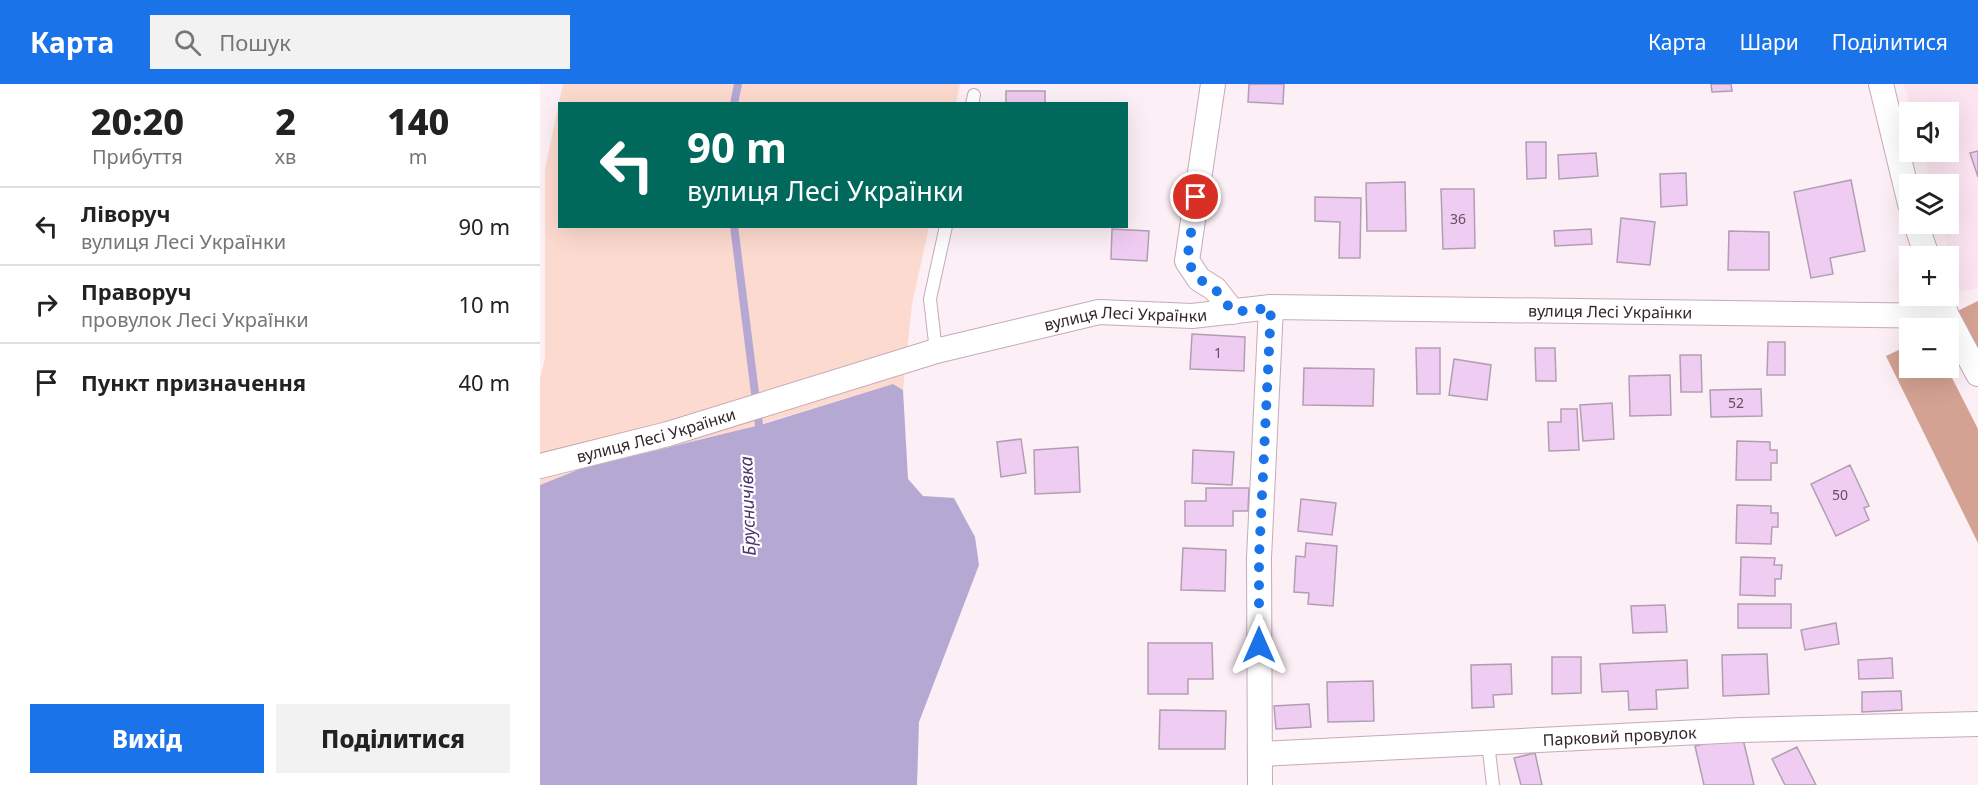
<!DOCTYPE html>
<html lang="uk">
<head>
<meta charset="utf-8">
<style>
	body { margin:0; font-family:"Noto Sans",sans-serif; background:#f2f2f2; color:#222; height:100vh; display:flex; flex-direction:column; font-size:22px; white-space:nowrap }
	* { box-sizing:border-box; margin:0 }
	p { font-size:20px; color:#767676 }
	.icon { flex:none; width:33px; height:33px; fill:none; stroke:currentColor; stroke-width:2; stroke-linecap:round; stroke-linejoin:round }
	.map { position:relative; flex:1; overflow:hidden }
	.sheet { display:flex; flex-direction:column; background:#fff; width:540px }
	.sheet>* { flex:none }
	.banner { position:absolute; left:18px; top:18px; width:570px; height:126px; border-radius:0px; box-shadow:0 6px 24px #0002; background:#00695c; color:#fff; overflow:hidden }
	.buttons { position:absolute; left:1359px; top:18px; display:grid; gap:12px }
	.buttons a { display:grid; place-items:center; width:60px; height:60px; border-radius:0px; background:#fff; box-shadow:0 6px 24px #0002; font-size:30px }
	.pin { position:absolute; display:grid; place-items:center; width:51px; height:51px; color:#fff; margin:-26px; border:3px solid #fff; border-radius:50%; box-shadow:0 2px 6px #0007 }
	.me { position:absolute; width:66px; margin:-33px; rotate:0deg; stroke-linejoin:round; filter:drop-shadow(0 0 4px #0008) }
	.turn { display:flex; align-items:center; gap:21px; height:126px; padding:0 30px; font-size:27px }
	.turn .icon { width:78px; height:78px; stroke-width:2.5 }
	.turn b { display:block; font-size:42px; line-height:51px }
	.eta { display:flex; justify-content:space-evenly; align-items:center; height:102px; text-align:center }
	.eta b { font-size:36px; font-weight:800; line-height:42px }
	.cta { display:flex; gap:12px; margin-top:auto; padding:12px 30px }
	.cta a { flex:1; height:69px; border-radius:0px; background:#1a73e8; color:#fff; font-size:24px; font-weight:800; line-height:69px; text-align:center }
	.cta a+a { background:#f2f2f2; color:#222 }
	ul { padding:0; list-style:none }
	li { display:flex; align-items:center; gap:18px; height:78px; padding:0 30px; border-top:2px solid #e0e0e0 }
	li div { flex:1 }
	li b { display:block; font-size:22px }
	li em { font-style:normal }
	header { display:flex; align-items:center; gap:36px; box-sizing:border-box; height:84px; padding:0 30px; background:#1a73e8; color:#fff }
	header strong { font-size:28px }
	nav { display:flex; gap:33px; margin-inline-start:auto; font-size:21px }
	.search { width:420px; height:54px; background:#f2f2f2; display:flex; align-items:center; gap:15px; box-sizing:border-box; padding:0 21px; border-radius:0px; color:#767676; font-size:22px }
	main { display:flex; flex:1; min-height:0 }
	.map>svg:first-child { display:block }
</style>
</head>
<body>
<header>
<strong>Карта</strong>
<div class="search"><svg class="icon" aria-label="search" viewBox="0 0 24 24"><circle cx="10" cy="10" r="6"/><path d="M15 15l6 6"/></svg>Пошук</div>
<nav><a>Карта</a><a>Шари</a><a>Поділитися</a></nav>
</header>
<main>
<section class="sheet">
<div class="eta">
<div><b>20:20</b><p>Прибуття</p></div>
<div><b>2</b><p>хв</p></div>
<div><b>140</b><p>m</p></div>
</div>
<ul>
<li><svg class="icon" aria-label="left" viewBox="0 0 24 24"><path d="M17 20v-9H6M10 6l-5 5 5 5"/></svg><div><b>Ліворуч</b><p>вулиця Лесі Українки</p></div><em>90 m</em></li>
<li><svg class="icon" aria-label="right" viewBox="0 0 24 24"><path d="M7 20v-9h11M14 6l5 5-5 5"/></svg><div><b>Праворуч</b><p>провулок Лесі Українки</p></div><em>10 m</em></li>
<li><svg class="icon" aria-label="arrive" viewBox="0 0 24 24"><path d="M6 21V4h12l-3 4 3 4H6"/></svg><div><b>Пункт призначення</b></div><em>40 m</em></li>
</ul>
<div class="cta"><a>Вихід</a><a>Поділитися</a></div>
</section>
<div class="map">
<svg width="1438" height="701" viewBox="0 0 1438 701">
	<rect width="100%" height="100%" fill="#fceff5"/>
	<path fill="#fce5f0" d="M1364,0h74v204l-18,4 -18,-68h6v-40h-17l-8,-32h25v-40h-36z"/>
	<path fill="#fddacf" d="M23,0h397l-4,19 -396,1v122l369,1 -17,77 -9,86 -10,-6 -152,46 -161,39 -40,16v-106l5,-21v-189z"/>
	<path fill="#d4a293" d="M1438,217v73l-31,-58z
		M1369,261l1,23h37l31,61v114l-92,-187z"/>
	<path fill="#b5a8d3" d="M353,300l10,6 5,89 15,17 31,2 21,39 4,28 -60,157 -2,63h-377v-300l40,-16 180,-44z"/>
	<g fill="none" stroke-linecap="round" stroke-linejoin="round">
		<path stroke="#b5a8d3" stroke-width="8" d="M194,20l4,-20
			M194,142l26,207"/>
	</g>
	<path fill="#efccf2" stroke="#b29eb3" stroke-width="1.5" d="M709,0h35l-1,20 -35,-2z
		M1171,0h20l1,7 -20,1z
		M466,7h39v13h-39z
		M986,58h20v36l-19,1z
		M1438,67v26l-8,-24z
		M1056,69l2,23 -39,3 -1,-24z
		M1146,89l1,32 -26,2 -1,-33z
		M1311,96l14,71 -35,7 3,16 -22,4 -17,-86z
		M865,98l1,49h-39l-1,-48z
		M901,105h33l1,59 -32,1z
		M775,113l46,1 -1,60h-21l1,-36 -25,-1z
		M1081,134l34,4 -5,43 -33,-3z
		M572,145l37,2 -2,30 -36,-2z
		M1051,145l1,15 -37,2 -1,-15z
		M1189,147l40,1v38h-41z
		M652,250l53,3 -1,34 -54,-2z
		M1228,258h17v33h-18z
		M876,264h24v46h-23z
		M995,264h20l1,33h-20z
		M1140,271h21l1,37h-21z
		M914,275l37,6 -4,35 -38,-5z
		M764,284l70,1 -1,37 -70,-1z
		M1130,291l1,40 -41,1 -1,-40z
		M1221,305l1,27 -51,1 -1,-27z
		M1072,319l2,36 -31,2 -3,-36z
		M1021,325h16l2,41 -30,1 -1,-29h13z
		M481,355l5,34 -25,4 -4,-35z
		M1197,357l33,1v8h7v13h-6v17h-35z
		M538,363l2,45 -45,2 -1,-44z
		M653,366l41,2 -2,33 -40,-2z
		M1310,381l19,41 -5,2 5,12 -33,16 -25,-52z
		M666,404h43l-1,23h-15v15h-48v-25h21z
		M761,415l35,4 -4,32 -34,-4z
		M1197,421l34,1v7h7v14h-6l-1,17 -35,-1z
		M766,459l31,3 -4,60 -25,-2 1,-11 -15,-1 2,-36 9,1z
		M643,464l43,2 -1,41 -44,-1z
		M1201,473l34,1 -1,7h8l-1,14h-6v17l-35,-1z
		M1198,520h53v24h-53z
		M1125,521l2,27 -34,1 -2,-27z
		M1296,539l3,21 -34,6 -4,-20z
		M608,559h64l1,36h-25v15h-40z
		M1227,570l2,40 -46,2 -1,-41z
		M1012,573h29v36l-29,1z
		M1352,574l1,20 -34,1 -1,-19z
		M1147,576l1,28 -32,2 1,19 -28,1 -1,-19 -26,1 -2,-28z
		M971,580l1,30 -19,1 1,12 -22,1 -1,-43z
		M833,597l1,40 -46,1 -1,-40z
		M1361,607l1,19 -40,2v-20z
		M769,620l2,23 -35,2 -2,-23z
		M620,626l66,1 -1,38h-66z
		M1202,651l12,50h-50l-9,-39z
		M1257,663l19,38h-31l-13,-26z
		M995,669l7,32h-21l-7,-27z"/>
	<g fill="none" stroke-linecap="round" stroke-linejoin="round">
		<defs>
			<path id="lane" d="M432,20l2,-9
				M396,267l-6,-52 16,-73
				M948,659l5,42"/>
			<g id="street">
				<path d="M673,0l-26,177 12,18 16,10 18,23"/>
				<path d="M1341,0l29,120"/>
				<path d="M1376,140l11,32"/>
				<path d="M1400,212l7,20 31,58"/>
				<path id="s1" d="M0,382l128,-32 268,-83 163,-39 93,4 79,-9 676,9"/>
				<path id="s2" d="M720,670l481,-24 237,-6"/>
				<path d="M720,701l-1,-227 12,-251"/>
			</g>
		</defs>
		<use href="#lane" stroke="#c7aab7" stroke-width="14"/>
		<use href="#street" stroke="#c7aab7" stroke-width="26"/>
		<use href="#lane" stroke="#fff" stroke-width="12"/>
		<use href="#street" stroke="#fff" stroke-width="24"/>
	</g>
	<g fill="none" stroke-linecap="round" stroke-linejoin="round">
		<path stroke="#1a73e8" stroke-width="10" stroke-dasharray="0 18" d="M656,113l-9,64 12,18 16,10 18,23 38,-4 -12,250v87"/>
	</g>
	<g text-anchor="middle" stroke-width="4.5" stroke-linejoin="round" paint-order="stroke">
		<g font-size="14" fill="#61505e">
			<text x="918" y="140">36</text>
			<text x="678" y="274">1</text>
			<text x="1196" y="324">52</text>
			<text x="1300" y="416">50</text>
		</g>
		<g font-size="16" fill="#32262c" stroke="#fff">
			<text dy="6" stroke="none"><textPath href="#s1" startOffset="1092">вулиця Лесі Українки</textPath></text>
			<text dy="6" stroke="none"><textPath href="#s1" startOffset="606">вулиця Лесі Українки</textPath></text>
			<text dy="6" stroke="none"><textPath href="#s1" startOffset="120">вулиця Лесі Українки</textPath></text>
			<text dy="6" stroke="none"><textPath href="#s2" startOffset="360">Парковий провулок</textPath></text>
		</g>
		<g font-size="18" font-style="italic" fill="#4a356d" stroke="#fff">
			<text transform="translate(208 422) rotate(-92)" y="6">Брусничівка</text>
		</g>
	</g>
</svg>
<div class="buttons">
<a><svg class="icon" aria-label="sound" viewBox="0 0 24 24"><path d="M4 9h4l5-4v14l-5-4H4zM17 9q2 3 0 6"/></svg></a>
<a><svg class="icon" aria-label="layers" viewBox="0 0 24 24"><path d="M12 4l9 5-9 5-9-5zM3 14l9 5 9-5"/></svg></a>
<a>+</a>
<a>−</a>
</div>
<div class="pin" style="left:656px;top:113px;background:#d93025"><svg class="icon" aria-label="arrive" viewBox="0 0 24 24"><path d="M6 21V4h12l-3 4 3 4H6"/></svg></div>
<svg class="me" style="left:719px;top:561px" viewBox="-20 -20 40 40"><path d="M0-17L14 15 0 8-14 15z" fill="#1a73e8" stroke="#fff" stroke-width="4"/></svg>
<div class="banner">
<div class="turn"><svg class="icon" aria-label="left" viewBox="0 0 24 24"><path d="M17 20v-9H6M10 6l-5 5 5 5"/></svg><div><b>90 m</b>вулиця Лесі Українки</div></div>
</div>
</div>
</main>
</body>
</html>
